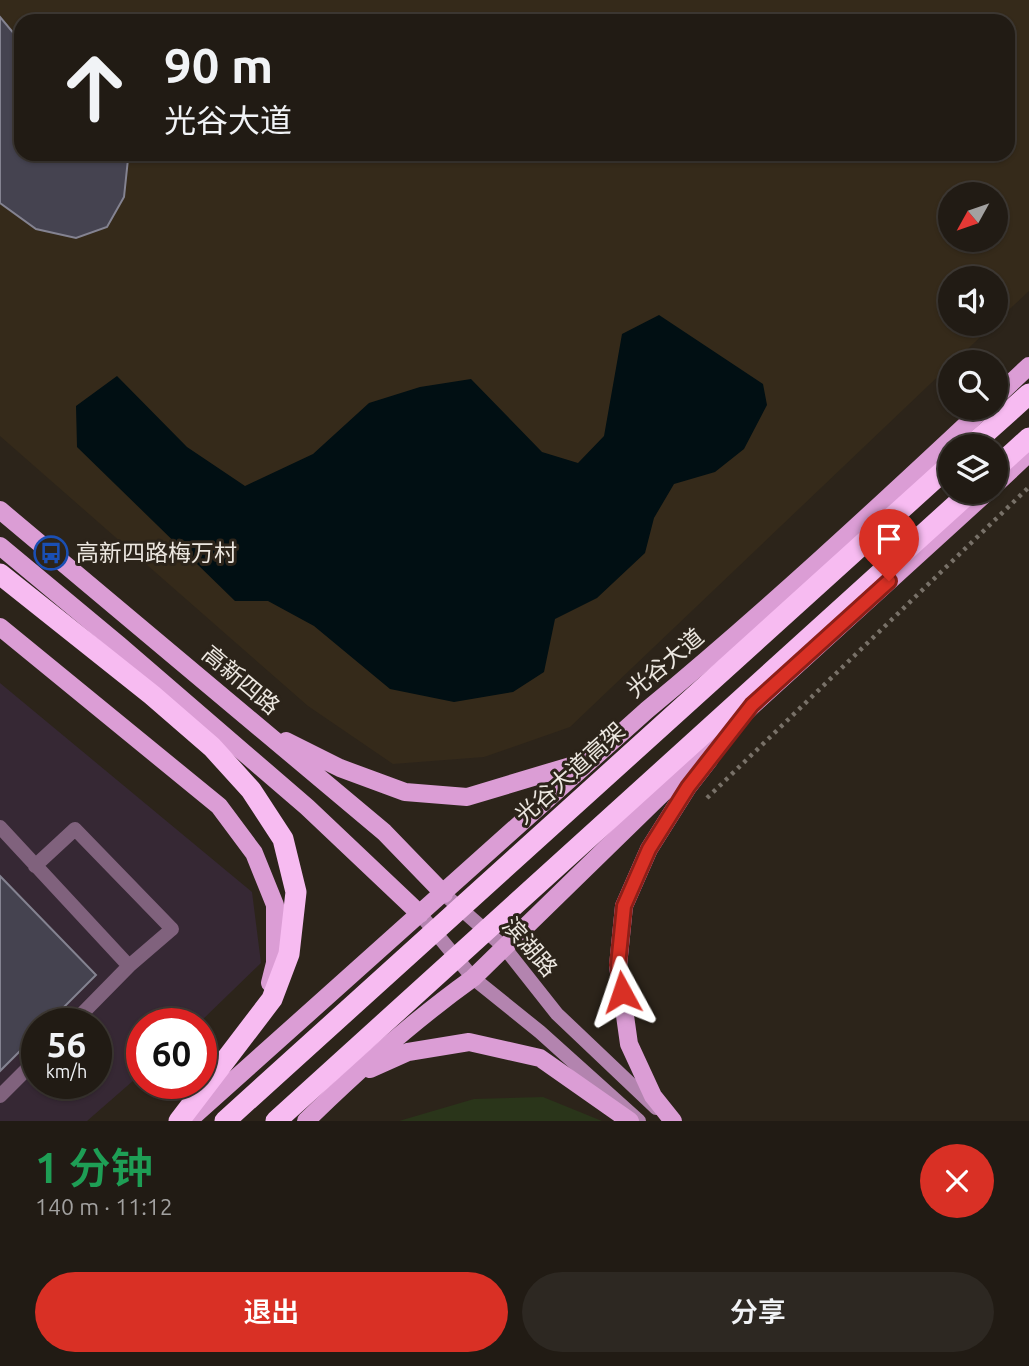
<!DOCTYPE html>
<html lang="zh">
<head>
<meta charset="utf-8">
<style>
	body { margin:0; font-family:Ubuntu,"Noto Sans SC",sans-serif; background:#2d2822; color:#f1f3f6; height:100vh; display:flex; flex-direction:column; font-size:26px; white-space:nowrap }
	* { box-sizing:border-box; margin:0 }
	p { font-size:23px; color:#a2a1a0 }
	.icon { flex:none; width:38px; height:38px; fill:none; stroke:currentColor; stroke-width:2; stroke-linecap:round; stroke-linejoin:round }
	.map { position:relative; height:1121px; overflow:hidden }
	.details { display:flex; flex-direction:column; background:#211b14; flex:1 }
	.details>* { flex:none }
	.hud { position:absolute; left:14px; top:14px; width:1001px; height:147px; border-radius:21px; box-shadow:0 2px 5px #0004,0 0 0 2px #3e3934; background:#211b14; color:#f1f3f6; overflow:hidden }
	.needle { width:46px; rotate:230deg }
	.buttons { position:absolute; left:938px; top:182px; display:grid; gap:14px }
	.buttons a { display:grid; place-items:center; width:70px; height:70px; border-radius:50%; background:#211b14; box-shadow:0 2px 5px #0004,0 0 0 2px #3e3934; font-size:35px }
	.speed { position:absolute; left:21px; top:1008px; display:flex; gap:14px; font-size:35px; font-weight:700; text-align:center }
	.speed>* { display:grid; place-content:center; width:91px; height:91px; border-radius:50%; background:#211b14; box-shadow:0 2px 5px #0004,0 0 0 2px #3e3934; line-height:1 }
	.speed small { font-size:18px; font-weight:400 }
	.speed .limit { border:10px solid #d22; background:#fff; color:#111 }
	.pin { position:absolute; display:grid; place-items:center; width:60px; height:60px; color:#fff; margin:-72px -30px; border-radius:50% 50% 50% 0; rotate:-45deg; box-shadow:0 0 7px #0007 }
	.pin .icon { rotate:45deg }
	.me { position:absolute; width:77px; margin:-38px; rotate:355deg; stroke-linejoin:round; filter:drop-shadow(0 0 5px #0008) }
	.turn { display:flex; align-items:center; gap:24px; height:147px; padding:0 35px; font-size:32px }
	.turn .icon { width:91px; height:91px; stroke-width:2.5 }
	.turn b { display:block; font-size:49px; line-height:60px }
	.round { display:grid; place-items:center; flex:none; width:74px; height:74px; border-radius:37px; background:#2d2822 }
	.headline { display:flex; align-items:center; justify-content:space-between; height:119px; padding:0 35px }
	h1 { font-size:42px; font-weight:600; line-height:52px; color:#1e9e55 }
	.action { display:flex; gap:14px; margin-top:auto; padding:14px 35px }
	.action a { flex:1; height:80px; border-radius:42px; background:#d93025; color:#fff; font-size:28px; font-weight:600; line-height:80px; text-align:center }
	.action a+a { background:#2d2822; color:#f1f3f6 }
	.map>svg:first-child { display:block }
</style>
</head>
<body>
<div class="map">
<svg width="1029" height="1121" viewBox="0 0 1029 1121">
	<rect width="100%" height="100%" fill="#2c241a"/>
	<path fill="#352a1a" fill-rule="evenodd" d="M0,0h1029v291l-33,31v-44h-46v46h44l-40,38h-4v3l-380,362 -86,30 -91,7 -85,-58 -308,-270zM21,21h987v133h-987zM950,194h46v46h-46z"/>
	<path fill="#362834" fill-rule="evenodd" d="M0,683l252,209 9,71 -63,61h-56v49l-55,48h-87zM37,1024h59v59h-59z"/>
	<path fill="#2a351a" d="M543,1097l59,24h-203l75,-22z"/>
	<path fill="#010f13" d="M659,315l104,69 4,21 -23,44 -29,23 -41,12 -20,34 -9,35 -48,45 -42,21 -11,53 -31,20 -59,10 -64,-13 -76,-63 -46,-25h-33l-158,-154 -1,-41 41,-30 70,71 58,39 68,-32 56,-51 51,-16 51,-8 71,73 36,11 26,-27 18,-102z"/>
	<path fill="#454350" stroke="#848391" stroke-width="2" d="M0,17l21,25v112h104l3,5 -4,38 -17,30 -31,11 -40,-9 -36,-26z
		M0,876l96,99 -49,49h-10v10l-37,37z"/>
	<g fill="none" stroke-linecap="round" stroke-linejoin="round">
		<path stroke="#787168" stroke-width="4.5" stroke-dasharray="3.5 5" stroke-linecap="butt" d="M707,798l322,-311"/>
		<path stroke="#80627d" stroke-width="14" d="M0,827l129,139 -57,58
			M35,866l40,-37 97,100 -43,37
			M0,1096l37,-37"/>
		<path stroke="#b384af" stroke-width="14" d="M444,894l60,53 53,67 99,94
			M420,914l53,64 67,54 99,89"/>
		<path stroke="#db9dd5" stroke-width="18" d="M996,397l33,-31
			M996,484l33,-31
			M0,510l384,322 60,62
			M0,546l119,99 188,162 113,107
			M0,627l219,179 35,47 21,52v58l-5,20
			M286,741l54,27 65,24 62,5 110,-33 10,-6
			M370,1069l38,-17 61,-10 71,16 90,63
			M188,1121l459,-411c116,-96 227,-199 337,-302
			M306,1121c53,-52 107,-100 167,-143l280,-273 234,-213
			M673,1121l-20,-25 -24,-52 -11,-78 6,-60 25,-57 39,-62 21,-27"/>
		<path stroke="#f7bbf1" stroke-width="21" d="M971,446l58,-52
			M996,468l33,-30
			M0,574l152,121 60,52 39,43 32,49 13,53 -7,62 -17,45 -93,122
			M225,1121l725,-656
			M276,1121l694,-629"/>
	</g>
	<g fill="none" stroke-linecap="round" stroke-linejoin="round">
		<defs>
			<path id="route" d="M622,992l-4,-27 6,-59 25,-57 39,-62 64,-82 137,-124"/>
		</defs>
		<use href="#route" stroke="#8d1f18" stroke-width="18"/>
		<use href="#route" stroke="#d93025" stroke-width="12"/>
	</g>
	<defs>
		<symbol id="bus-ring" viewBox="-11 -11 22 22"><circle r="9.5" fill="#2c241a" stroke="#1a4fb4" stroke-width="1.5"/><path d="M-5-6H5V4H4V6H2V4H-2V6H-4V4H-5ZM-3.5-4V0h7V-4ZM-3.5 1.2v1.5H-2V1.2ZM2 1.2v1.5H3.5V1.2Z" fill="#1a4fb4"/></symbol>
	</defs>
	<g fill-rule="evenodd">
		<use href="#bus-ring" x="32" y="534" width="38" height="38"/>
	</g>
	<g text-anchor="middle" stroke-width="6" stroke-linejoin="round" paint-order="stroke">
		<g font-size="23" fill="#ece7e0" stroke="#2c241a" text-anchor="start">
			<text x="76" y="561">高新四路梅万村</text>
		</g>
		<g font-size="23" fill="#ece7e0" stroke="#2c241a">
			<text transform="translate(665 663) rotate(-40)" y="8">光谷大道</text>
			<text transform="translate(241 680) rotate(40)" y="8">高新四路</text>
			<text transform="translate(570 773) rotate(-42)" y="8">光谷大道高架</text>
			<text transform="translate(530 947) rotate(49)" y="8">滨湖路</text>
		</g>
	</g>
</svg>
<div class="buttons">
<a><svg class="needle" viewBox="-14 -14 28 28"><path d="M0-13l5 13h-10z" fill="#e53935"/><path d="M0 13l5-13h-10z" fill="#a2a1a0"/></svg></a>
<a><svg class="icon" aria-label="sound" viewBox="0 0 24 24"><path d="M4 9h4l5-4v14l-5-4H4zM17 9q2 3 0 6"/></svg></a>
<a><svg class="icon" aria-label="search" viewBox="0 0 24 24"><circle cx="10" cy="10" r="6"/><path d="M15 15l6 6"/></svg></a>
<a><svg class="icon" aria-label="layers" viewBox="0 0 24 24"><path d="M12 4l9 5-9 5-9-5zM3 14l9 5 9-5"/></svg></a>
</div>
<div class="speed"><div>56<small>km/h</small></div><div class="limit">60</div></div>
<div class="pin" style="left:889px;top:581px;background:#d93025"><svg class="icon" aria-label="arrive" viewBox="0 0 24 24"><path d="M6 21V4h12l-3 4 3 4H6"/></svg></div>
<svg class="me" style="left:622px;top:992px" viewBox="-20 -20 40 40"><path d="M0-17L14 15 0 8-14 15z" fill="#d93025" stroke="#fff" stroke-width="4"/></svg>
<div class="hud">
<div class="turn"><svg class="icon" aria-label="ahead" viewBox="0 0 24 24"><path d="M12 20V5M6 11l6-6 6 6"/></svg><div><b>90 m</b>光谷大道</div></div>
</div>
</div>
<section class="details">
<div class="headline"><div><h1>1 分钟</h1><p>140 m · 11:12</p></div><a class="round" style="background:#d93025;color:#fff"><svg class="icon" aria-label="close" viewBox="0 0 24 24"><path d="M6 6l12 12M18 6L6 18"/></svg></a></div>
<div class="action"><a>退出</a><a>分享</a></div>
</section>
</body>
</html>
